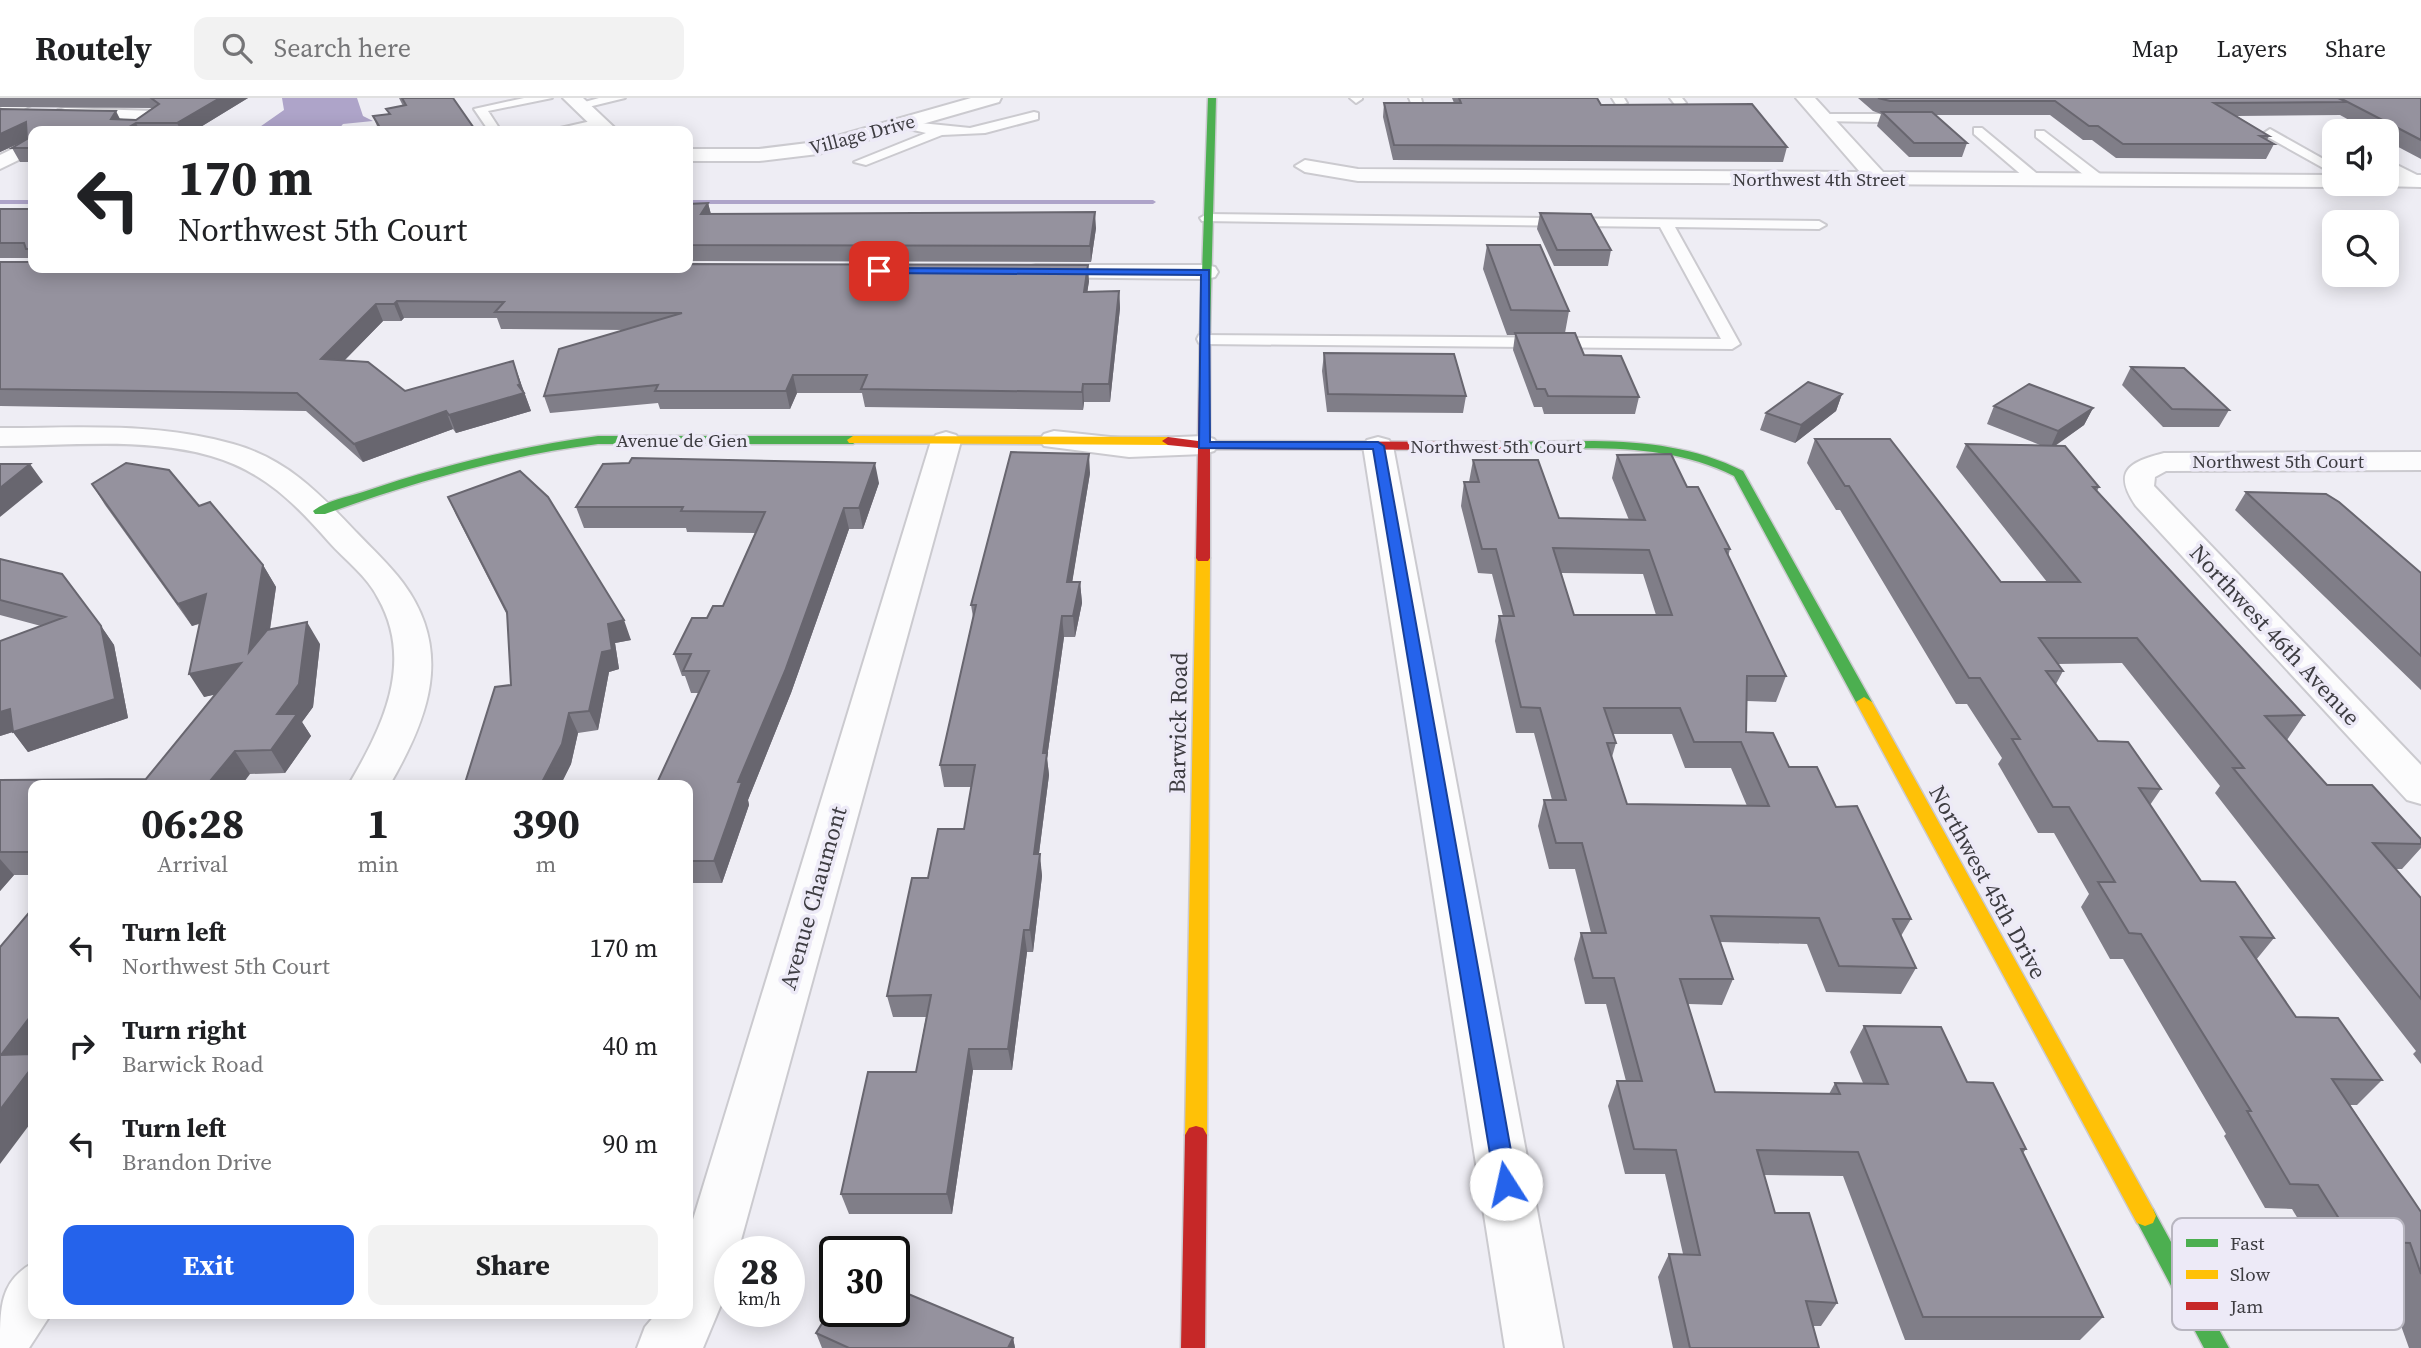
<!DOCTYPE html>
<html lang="en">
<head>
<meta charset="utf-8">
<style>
	body { margin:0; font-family:"Source Serif 4",serif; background:#f2f2f2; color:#202124; height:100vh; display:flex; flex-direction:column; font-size:26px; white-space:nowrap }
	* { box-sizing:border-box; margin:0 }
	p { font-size:23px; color:#757577 }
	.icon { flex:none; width:38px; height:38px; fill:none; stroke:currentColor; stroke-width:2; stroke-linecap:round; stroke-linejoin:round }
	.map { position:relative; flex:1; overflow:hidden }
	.drawer { position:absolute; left:28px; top:682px; width:665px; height:539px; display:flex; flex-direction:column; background:#fff; border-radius:14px; box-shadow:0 4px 18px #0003 }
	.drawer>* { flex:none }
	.hud { position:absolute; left:28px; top:28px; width:665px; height:147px; border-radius:14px; box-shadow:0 4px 18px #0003; background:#fff; color:#202124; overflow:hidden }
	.buttons { position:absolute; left:2322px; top:21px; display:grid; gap:14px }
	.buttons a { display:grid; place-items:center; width:77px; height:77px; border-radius:14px; background:#fff; box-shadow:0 4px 18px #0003; font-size:35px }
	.speed { position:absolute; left:714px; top:1138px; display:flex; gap:14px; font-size:35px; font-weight:700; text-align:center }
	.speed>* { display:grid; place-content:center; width:91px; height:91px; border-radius:50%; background:#fff; box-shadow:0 4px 18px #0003; line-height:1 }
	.speed small { font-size:18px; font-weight:400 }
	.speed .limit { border:4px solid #111; border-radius:10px; background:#fff; color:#111 }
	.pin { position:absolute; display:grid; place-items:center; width:60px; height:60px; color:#fff; margin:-30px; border-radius:14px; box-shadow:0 4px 10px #0006 }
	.me { position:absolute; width:77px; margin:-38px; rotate:350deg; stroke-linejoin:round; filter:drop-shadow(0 0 5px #0008) }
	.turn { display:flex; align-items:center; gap:24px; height:147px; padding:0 35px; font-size:32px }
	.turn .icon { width:91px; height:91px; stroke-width:2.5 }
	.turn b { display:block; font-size:49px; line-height:60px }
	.eta { display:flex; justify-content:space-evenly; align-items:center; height:119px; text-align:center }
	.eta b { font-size:42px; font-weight:700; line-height:49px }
	.cta { display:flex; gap:14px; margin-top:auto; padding:14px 35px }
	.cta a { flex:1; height:80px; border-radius:14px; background:#2563eb; color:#fff; font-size:28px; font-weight:700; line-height:80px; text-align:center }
	.cta a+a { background:#f2f2f2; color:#202124 }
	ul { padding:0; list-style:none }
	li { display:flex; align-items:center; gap:21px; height:98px; padding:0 35px }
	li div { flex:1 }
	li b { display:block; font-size:26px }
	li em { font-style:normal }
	header { display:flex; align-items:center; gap:42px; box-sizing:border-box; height:98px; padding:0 35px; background:#fff; border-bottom:2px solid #e0e0e0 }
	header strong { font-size:33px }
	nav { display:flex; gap:38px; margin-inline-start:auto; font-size:24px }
	.search { width:490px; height:63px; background:#f2f2f2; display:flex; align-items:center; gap:18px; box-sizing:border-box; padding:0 24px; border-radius:14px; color:#757577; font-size:26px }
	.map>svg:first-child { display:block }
</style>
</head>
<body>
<header>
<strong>Routely</strong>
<div class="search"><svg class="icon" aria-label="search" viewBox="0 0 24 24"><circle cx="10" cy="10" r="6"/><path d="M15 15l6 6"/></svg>Search here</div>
<nav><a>Map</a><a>Layers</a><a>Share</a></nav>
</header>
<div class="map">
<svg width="2421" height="1250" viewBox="0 0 2421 1250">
	<rect width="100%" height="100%" fill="#eeedf4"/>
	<path fill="#aea4c9" d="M282,0h75l6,18 10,5 -30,3 -6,7h-83l30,-21z"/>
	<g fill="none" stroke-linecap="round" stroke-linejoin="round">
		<path fill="#aea4c9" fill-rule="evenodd" d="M0,102h33v4h-33z
			M688,102h465l3,2 -3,2h-465z"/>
		<defs>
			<path id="lane" d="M524,0h28l-64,13 13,20h-12l-15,-22z
				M599,0h26l-45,11 -6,-4z
				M1350,0h12v1l-6,4z
				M1409,0h12l1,4 -10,3z
				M1612,0h12l3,5 -10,3z
				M1670,0h12l4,5 -10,3z
				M1034,14l4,1v6l-53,14 -43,2 -76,30 -12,-3 72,-29 -25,-6v-6l69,7z
				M1823,16h57l6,4 -6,4 -61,-1v-6z
				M600,21l4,1v6l-30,5h-27z
				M1974,30h8l59,49v6h-10l-57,-49z
				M2270,31l64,36v9l-68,-38 -2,-3z
				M2036,33h8l60,46v6h-10l-58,-46z
				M2387,62l34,17v7h-8l-26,-15z
				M1207,116l612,7 7,4 -7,4 -144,-2 65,117 -8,5 -527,-5 -6,-1 -2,-4 2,-4 522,4 -61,-112 -458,-6 -2,-3z"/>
			<path id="street" d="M21,0h23l-44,24v-14z
				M563,0h20l35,33h-21z
				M971,0h30l-2,4 -181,52 -59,7h-71v-12h71l57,-7z
				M1796,0h19l68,74 451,3v9h9l-9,3 -976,-6 -53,-9 -10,-6 10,-6 53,9 502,3z
				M65,10l88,3 10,6 -20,14h-23l11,-9 -73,-4 -3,-4 3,-4z
				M33,41v14l-33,16v-14z
				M2387,77h34v12l-42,-1 8,-2z
				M1036,167h170l9,2 3,5 -3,5 -9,2 -179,-2 -3,-5 3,-5z
				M0,330c78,0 157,-6 233,16 54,15 86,49 123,88 16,17 33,32 47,51 51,69 25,136 -14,203h-41c34,-58 67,-123 30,-188 -11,-22 -33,-38 -49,-56 -34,-39 -66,-71 -118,-86 -67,-19 -142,-10 -211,-10z
				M1054,333l75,8 75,-3 10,3 5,6 -5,6 -10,3 -75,3 -85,-11 -5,-6 5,-6z
				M946,334l10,3 5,6 -223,810h-8l-2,37 -25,60h-66l8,-21 11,-13h32v-78l243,-795 5,-6z
				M1378,339l11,3 4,6 170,902h-58l-142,-902 4,-6z
				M2421,354v18l-255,1 -11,6 -1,9 267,279v39l-14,-4 -271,-294c-24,-35 -7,-44 28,-53z
				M33,1165v51h18l-22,34h-29c0,-41 0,-67 33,-85z"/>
			<path id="fast" d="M1208,0h8l-6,234 -5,3 -5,-3z
				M598,338h255l6,4 -6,4h-255c-95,12 -184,38 -273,70h-10l-2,-3c12,-10 35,-14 50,-19 77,-26 154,-45 235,-56z
				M1594,343c53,1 101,6 149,30l129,231 -3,4h-10l-3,-4 -122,-226c-72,-36 -152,-27 -231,-26l-6,-4 6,-4z
				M2145,1108l8,3 76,139h-25l-70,-132 3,-7z"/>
			<path id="slow" d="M853,338l315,1 6,4 -6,4 -319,-2 -2,-3z
				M1203,456l7,4 -3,577 -4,7 -7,2 -7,-2 -4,-7 11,-577z
				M1864,599l8,5 281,507 3,7 -3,7 -8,3 -8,-3 -281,-521z"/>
			<path id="jam" d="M1205,231l5,3v109l293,1 6,4 -6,4 -293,-1v109l-2,3h-10l-2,-3 2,-110 -30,-3 -6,-4 6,-4 30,4 2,-109z
				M1196,1028l7,2 4,7 -2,213h-24l4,-213 4,-7z"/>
		</defs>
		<use href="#lane" stroke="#cbcacf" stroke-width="4"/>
		<use href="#street" stroke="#cbcacf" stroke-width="4"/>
		<use href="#fast" stroke="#cbcacf" stroke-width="3"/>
		<use href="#slow" stroke="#cbcacf" stroke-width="3"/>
		<use href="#jam" stroke="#cbcacf" stroke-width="3"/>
		<use href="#lane" fill="#fcfcfd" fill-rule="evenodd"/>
		<use href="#street" fill="#fcfcfd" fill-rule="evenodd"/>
		<use href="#fast" fill="#4caf50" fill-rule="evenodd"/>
		<use href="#slow" fill="#ffc107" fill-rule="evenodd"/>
		<use href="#jam" fill="#c62828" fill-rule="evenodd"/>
	</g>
	<path fill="#807e88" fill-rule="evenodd" d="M0,0h248l-54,33h-161v31h-13l-8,-14 10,-6 -22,10v-43l136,11 16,-12 -152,-1z
		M399,0h54l23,33h-97l-6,-15 16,-2 -3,-5 17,-3z
		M1452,0h145l4,7 186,42 -4,15 -390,-2 -10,-43 1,-14h70z
		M1858,0h563v61l-34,-18v-10h-18l-29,-16 -103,1 32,20 -2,4 7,4 -8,15 -150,-1 -24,-18h-9l-33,-25h-115l32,28 -5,14h-53l-32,-31 4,-12 -8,-3z
		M708,105l3,11 385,14 -5,34 -403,-1v-57z
		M0,111h33v52l-2,-3h-31z
		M1540,115l71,37 -3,16h-54l-17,-37z
		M1487,147l82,66 -4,22 19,22 55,42 -4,17h-91l-2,-7h-8l-21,-57 2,-15h-8l-24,-66z
		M0,164l1089,19 -2,11 32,-1 1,17 -10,94h-26l-1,8 -218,-3 -3,-14h-65l-7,16h-130l-2,-6 -108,10 -6,-17 81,-66 -124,-1 -4,-11h-93l-3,3h-18l-39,40 61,30 114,-12 12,32 -75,22 -3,-4 -90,33 -57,-51 -306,-5z
		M1324,255l142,43 -3,17 -136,-1 -5,-41z
		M2131,269l98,43 -10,17h-56l-41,-42z
		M1842,296l-6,17 -41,32 -35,-13 6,-17z
		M1994,308l99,2 -9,17 -29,21 44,41 -2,4 207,224 -17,25 40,45 94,54v9l-19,21h-6l25,29v166l-8,-10 3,-3 -201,-258 5,-7 -98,-123 -65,1 6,7 -7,13 42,57 63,48 -11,16 51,76 73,57 -18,22 40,57 86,63 -25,25h-7l71,107v136h-12l-29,-81 -54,-2 -34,-56 -27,-1 -41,-72 2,-2 -103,-175h-13l-29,-52 8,-13 -35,-61h-16l-40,-69 4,-6 -35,-54h-11l-116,-194h-4l-29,-47 8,-24 186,143h46l-91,-115 10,-23 74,1 -53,-21z
		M1617,357l70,32 43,62 -2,8 58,119 -10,26 -29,-1 -1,31 90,75 75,112 -10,17 15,32 -15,26 -75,-2 -19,-48 -87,-2 13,37 -11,26 -34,-1 27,88 114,2 6,-11h28l-13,-31 14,-26 103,56 59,67 -3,4 80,164 -23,23h-175l-62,-164 -79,-1 11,38 62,90 -16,23h-8l6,22h-146l-15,-71 11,-23h14l-18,-80h-40l-17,-68 9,-25h9l-20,-77h-21l-11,-45 7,-26h10l-16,-64h-26l-11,-43 6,-26h8l-18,-67h-18l-21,-92 4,-25h4l-11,-42 -14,-1 -17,-67 3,-24h5l4,-22 86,58 70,2 -17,-42zM1561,475l82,1 13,41h-82zM1613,636h59l13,34h46l16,38 -120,-2 -15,-47 4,-14z
		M1090,375l-18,109h8l2,21 -7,34h-11l-17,121 2,17 -10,79 3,22 -9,76h-6l-15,118h-39l-21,144h-103l-8,-20 75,-122 10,-55h-33l-6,-21 41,-118 36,-49 7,-42h-27l-4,-22 33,-148 -2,-12z
		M879,385l-16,46h-14l-58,164 -43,107 1,5 -27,78h-34v-97l-31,-3 42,-90h-8l-6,-17h-3l-8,-22 33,-36 16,-12 32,-73 -68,-1 -1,-4h-102l-8,-21z
		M92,386l107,22 64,59 13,22 -6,43 50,14 -7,63 -11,15 9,14 -26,37 -35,1 -217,12v89h-19l-14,16v-111l146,-1 69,-85 -11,3 -5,-73 -7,2 -87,-121z
		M2246,394l175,81v117l-186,-180z
		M448,399l183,143 -16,3 4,26 -10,3 -11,58 -20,3 -7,31 -11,22h-117l22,-3 46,-98 -4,-70 -51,-100z
		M0,461l101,67 13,19 14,73 -100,34 -15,-20 -13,4v-95l41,-15 -41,-11z
		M165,1216h108l-2,4 -101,1z
		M425,1216h143l-1,3 -140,-1z
		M816,1235l197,5 2,10h-193z"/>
	<path fill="#68666f" d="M220,0h28l-54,33h-13l-4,-8z
		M116,13l7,14 -12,-6z
		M26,24l7,15 -33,15v-18z
		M136,25l4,8h-18z
		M708,105l4,16 -11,-5z
		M1095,114l1,16 -5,34 -1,-16z
		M1088,167l1,16 -4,27 -1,-16z
		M1119,193l1,17 -10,94 -1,-18z
		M397,203l7,17 -3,3 -7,-17z
		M376,206l7,17 -54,55 -8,-17z
		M513,263l18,50 -75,22 -7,-18z
		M793,277l4,18 -7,16 -4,-18z
		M1083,286l1,18 -1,8 -1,-18z
		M1842,296l-6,17 -41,32 6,-18z
		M2093,310l-9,17 -34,24 8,-18z
		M446,313l7,18 -90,33 -9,-18z
		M1089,356l1,19 -21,129 -2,-20z
		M875,365l4,20 -16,46 -4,-21z
		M30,366l13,18 -43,35v-29z
		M844,410l5,21 -58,164 -43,107 1,5 -27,78 -8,-22 24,-79z
		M263,467l13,22 -13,88 -14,-23z
		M1080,484l2,21 -7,34 -2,-21z
		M206,496l14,22 -28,10 -14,-22z
		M1062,518l2,21 -17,121 2,17 -13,101 -2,-22 9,-101z
		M624,522l7,20 -16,3 4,26 -10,3 -11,58 -9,-19 19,-87z
		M307,524l13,22 -7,63 -11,15 9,14 -26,37 -14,-23 6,-36z
		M101,528l13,19 14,73 -100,34 -15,-20z
		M241,565l14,23 -51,11 -15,-23z
		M10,611l15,19 -25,8v-24z
		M569,615l9,20 -7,31 -11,22h-20z
		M235,653l15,23 -9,12h-35z
		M1040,756l2,22 -9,76 -3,-22z
		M0,761l14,16 -14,16z
		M1024,832l3,22 -15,118 -4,-21z
		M688,855l5,12 -5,12z
		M33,915v53l-32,-11z
		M969,951l4,21 -21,144 -5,-20z
		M33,968v54l-33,44v-54z
		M1013,1240l2,10h-7z"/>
	<path fill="#95929e" stroke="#68666f" stroke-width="2" fill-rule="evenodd" d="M151,0h69l-43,25h-41l-14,8h-89v17h-21l15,-9 -1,-17 -26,12v-25l116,2 -5,8 25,1 23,-16z
		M402,0h51l23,33h-94l-9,-15 17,-2 -4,-5 20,-4z
		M1459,0h138l4,7 151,-1 35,43 -393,-2 -10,-42h77z
		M1878,0h460l9,4 -133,1 55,33h-9l14,8h-151l-25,-18h-9l-34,-25h-165z
		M2340,0h81v42z
		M1882,14h50l35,31h-53z
		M708,105l-7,11 394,-2 -5,34 -402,-1v-41z
		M0,111h33v40h-7l-2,-6h-24z
		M1540,115l51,1 20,36h-54z
		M1487,147h53l29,66 -58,-1z
		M0,164h33v6h655v-4l400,1 -4,27 35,-1 -10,93h-26l-1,8 -221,-3 6,-14h-74l-7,16h-131l3,-6 -114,11 15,-47 123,-36 -187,-1 9,-10 -107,-1 -3,3h-18l-55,55 47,3 37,29 108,-30 7,23 -2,1 6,8 -75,22 -3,-4 -92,33 -57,-51 -297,-4z
		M1515,235h60l9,22 37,1 18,41 -91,-1 -3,-7h-8z
		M1324,255l130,1 12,42 -138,-2z
		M2131,269l53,1 45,42 -57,-1z
		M1808,284l34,12 -41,31 -35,-12z
		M2029,286l64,24 -35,23 -64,-25z
		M1815,341h75l111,143h79l-114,-138 99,2 34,41h-6l211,228 -39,1 62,69h45l49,54v5l-48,-1 48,55v101l-188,-231h11l-107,-130h-98l24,33h-17l52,70 30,1 33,47 -22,-1 62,93 34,1 39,56 -33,-1 55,80 42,1 44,62 -50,-1 89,133v62l-11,-31 -57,-2 -35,-56 -28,-1 -43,-73h4l-110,-177 -12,-1 -31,-51h17l-46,-75h-16l-41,-68h8l-40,-61h-11l-120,-192h-4z
		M1011,354l78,2 -22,128h13l-7,34h-11l-19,137h4l-13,101h6l-10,76h-6l-16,119h-39l-22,145h-106l27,-122h48l15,-77 -44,1 25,-118h16l10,-49h26l11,-64h-35l36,-160h-5z
		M1671,356l16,33h11l32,62h-5l61,127h-39l-1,56 27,1 16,34h28l19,40 21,-1 54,113h-18l23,49 -77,-2 -20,-48 -108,-2 22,63h-53l35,113 125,2 -5,-11 53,1 -24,-58 77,1 26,55 26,1 33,66h-5l82,168h-180l-65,-165 -101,-2 18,63h34l28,90 -31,-2 13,47h-129l-21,-94 31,1 -24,-105 -42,-1 -17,-68h25l-28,-103h-21l-12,-45h25l-24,-90h-26l-12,-43h22l-26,-92 -19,-1 -22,-91h15l-18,-67h-14l-18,-67h15l-6,-22h65l21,58 86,2 -28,-65zM1553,450l96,2 23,65h-98zM1604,610h76l14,34h47l28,64 -142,-2 -20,-61h9z
		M632,360l243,5 -16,45h-15l-59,163 -47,111h4l-28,79h-26v-75h-36l1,-3h4l52,-112h-26l8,-17h-17l18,-36h15l6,-12h10l42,-94 -84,-1 2,-4h-107l27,-43 26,-1z
		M126,365l43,7 30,36 11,-4 53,63 -14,87 18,-22 40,-8 -8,62 -22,30h20l-26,36 -36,1 -29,35h-173v66h-33v-72l146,-1 95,-116 -52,11 17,-80 -28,10 -86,-120z
		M0,366h30l-30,24z
		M520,373l28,26 76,123 -16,4 4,26 -10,2 -13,59 -20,2 -7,31 -22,42h-97l2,-3h20l30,-96 16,-2 -4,-73 -59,-115z
		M2246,394l80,2 13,8 82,71v83z
		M0,461l62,15 39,52 14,73 -102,33 -3,-23 -10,3v-71l65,-24 -65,-17z
		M33,810v105l-32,42 32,-1v12l-33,44v-163z
		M894,1190l119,50 -5,10h-159l-33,-15 19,-30v8h59z"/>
	<path fill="#2563eb" stroke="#184099" stroke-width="2" d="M879,170l330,2 1,172h168l6,4 133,738 -4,7 -7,3 -8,-3 -3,-7 -122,-735 -174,-1 2,-173 -326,-2z"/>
	<g text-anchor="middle" stroke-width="7" stroke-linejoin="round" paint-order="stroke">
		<g font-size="19" fill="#3d3c41" stroke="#edeaf7">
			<text transform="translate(862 36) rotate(-15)" y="7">Village Drive</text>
			<text x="1819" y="88">Northwest 4th Street</text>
			<text x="682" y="349">Avenue de Gien</text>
			<text x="1496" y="355">Northwest 5th Court</text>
			<text x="2278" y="370">Northwest 5th Court</text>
		</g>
		<g font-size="23" fill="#3d3c41" stroke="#edeaf7">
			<text transform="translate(2275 537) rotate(47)" y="8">Northwest 46th Avenue</text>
			<text transform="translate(1178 625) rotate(-89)" y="8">Barwick Road</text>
			<text transform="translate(1988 784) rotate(61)" y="8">Northwest 45th Drive</text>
			<text transform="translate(813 800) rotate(-74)" y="8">Avenue Chaumont</text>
		</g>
	</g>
	<rect x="2172" y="1120" width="232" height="112" rx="10" fill="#edeaf7" stroke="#b8b6c0" stroke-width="2"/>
	<rect x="2186" y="1141" width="32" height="8" fill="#4caf50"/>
	<rect x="2186" y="1172" width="32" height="9" fill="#ffc107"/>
	<rect x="2186" y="1204" width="32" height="8" fill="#c62828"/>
	<g font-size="19" fill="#3d3c41">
		<text x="2230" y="1152">Fast</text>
		<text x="2230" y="1183">Slow</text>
		<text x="2230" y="1215">Jam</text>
	</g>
</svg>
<div class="buttons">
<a><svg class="icon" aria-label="sound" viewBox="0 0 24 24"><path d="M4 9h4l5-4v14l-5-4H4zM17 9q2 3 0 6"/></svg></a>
<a><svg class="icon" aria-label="search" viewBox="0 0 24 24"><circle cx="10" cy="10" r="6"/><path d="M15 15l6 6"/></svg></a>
</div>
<div class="speed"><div>28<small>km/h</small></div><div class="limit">30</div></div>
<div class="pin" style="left:879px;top:173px;background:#d93025"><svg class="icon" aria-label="arrive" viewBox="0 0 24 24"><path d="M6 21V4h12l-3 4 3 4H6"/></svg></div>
<svg class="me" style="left:1506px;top:1086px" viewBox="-20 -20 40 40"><circle r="19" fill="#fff"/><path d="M0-13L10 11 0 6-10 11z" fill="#2563eb"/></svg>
<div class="hud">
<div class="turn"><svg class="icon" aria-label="left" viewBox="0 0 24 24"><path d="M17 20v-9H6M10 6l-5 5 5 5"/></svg><div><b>170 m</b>Northwest 5th Court</div></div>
</div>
<section class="drawer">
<div class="eta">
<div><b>06:28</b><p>Arrival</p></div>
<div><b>1</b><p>min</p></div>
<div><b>390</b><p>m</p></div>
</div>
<ul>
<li><svg class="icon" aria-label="left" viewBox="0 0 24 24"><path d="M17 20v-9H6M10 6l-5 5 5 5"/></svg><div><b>Turn left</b><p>Northwest 5th Court</p></div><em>170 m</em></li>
<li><svg class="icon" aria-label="right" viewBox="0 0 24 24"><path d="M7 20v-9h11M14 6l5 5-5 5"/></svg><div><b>Turn right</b><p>Barwick Road</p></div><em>40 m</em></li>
<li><svg class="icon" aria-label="left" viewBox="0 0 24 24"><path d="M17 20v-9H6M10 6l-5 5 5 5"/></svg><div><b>Turn left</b><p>Brandon Drive</p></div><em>90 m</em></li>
</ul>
<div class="cta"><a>Exit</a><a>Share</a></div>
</section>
</div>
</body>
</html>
